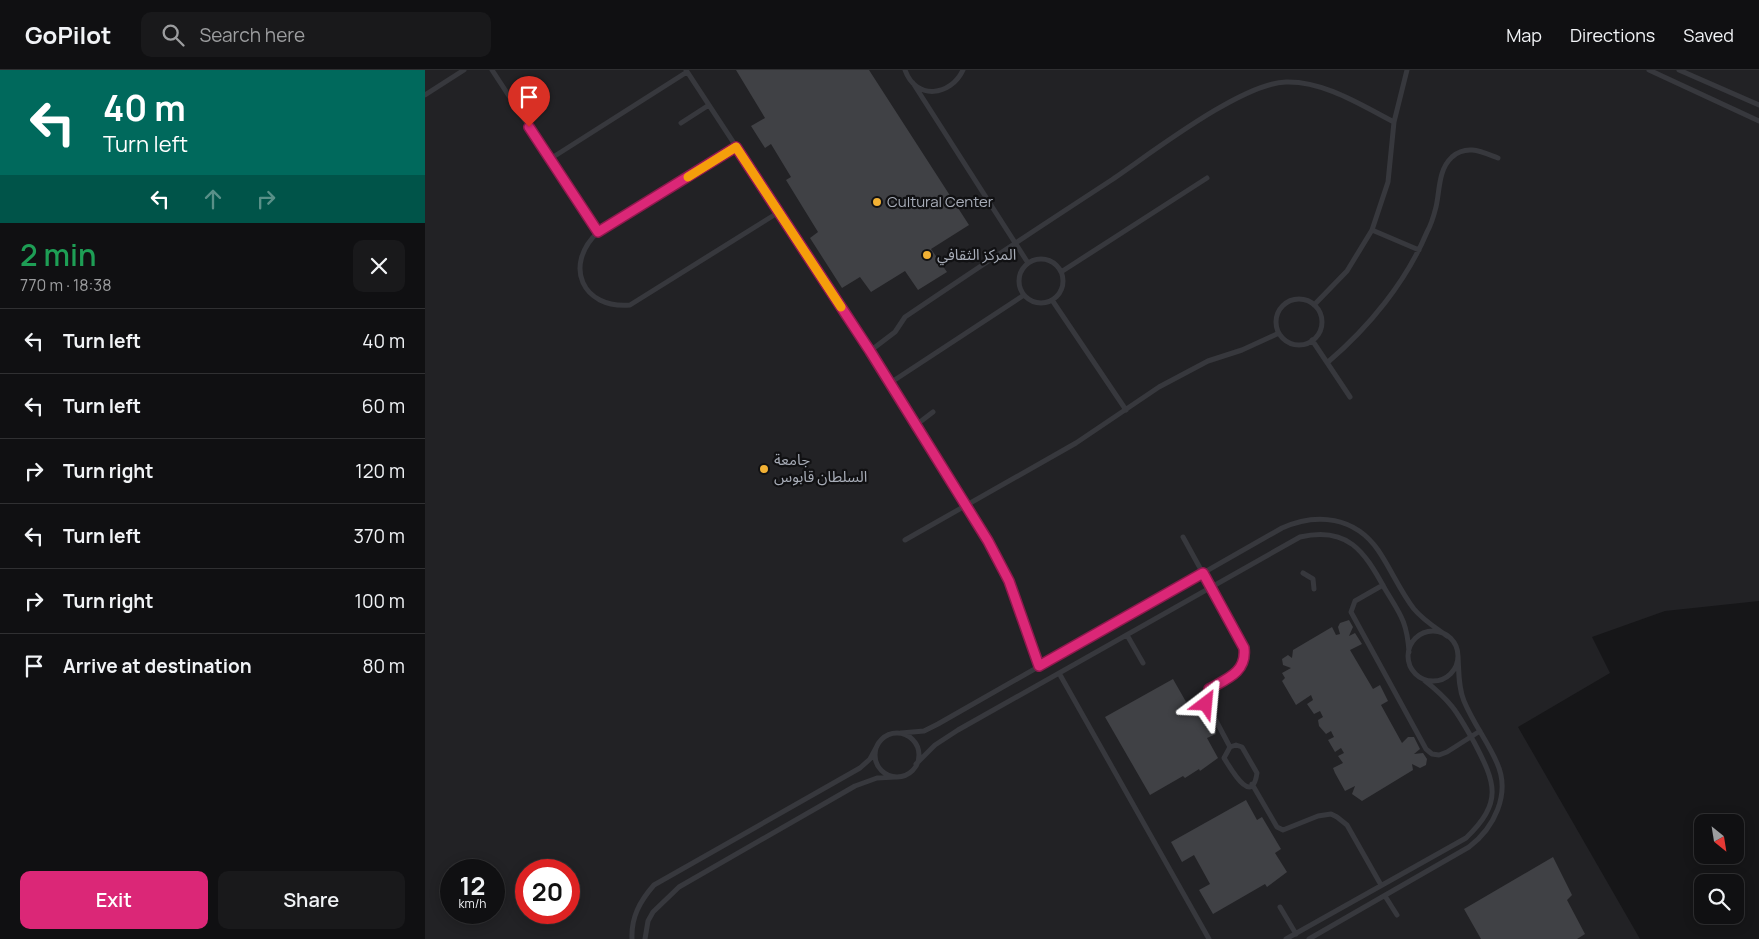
<!DOCTYPE html>
<html lang="en">
<head>
<meta charset="utf-8">
<style>
	body { margin:0; font-family:Manrope,"Noto Sans Arabic",sans-serif; background:#19191b; color:#f1f3f6; height:100vh; display:flex; flex-direction:column; font-size:19px; white-space:nowrap }
	* { box-sizing:border-box; margin:0 }
	p { font-size:16px; color:#9c9d9f }
	.icon { flex:none; width:28px; height:28px; fill:none; stroke:currentColor; stroke-width:2; stroke-linecap:round; stroke-linejoin:round }
	.map { position:relative; flex:1; overflow:hidden }
	.sheet { display:flex; flex-direction:column; background:#101012; width:425px }
	.sheet>* { flex:none }
	.guide { background:#00695c; color:#fff; overflow:hidden }
	.needle { width:32px; rotate:150deg }
	.tools { position:absolute; left:1269px; top:744px; display:grid; gap:10px }
	.tools a { display:grid; place-items:center; width:50px; height:50px; border-radius:10px; background:#101012; box-shadow:0 2px 12px #0003,0 0 0 1px #303032; font-size:25px }
	.speed { position:absolute; left:15px; top:789px; display:flex; gap:10px; font-size:25px; font-weight:700; text-align:center }
	.speed>* { display:grid; place-content:center; width:65px; height:65px; border-radius:50%; background:#101012; box-shadow:0 2px 12px #0003,0 0 0 1px #303032; line-height:1 }
	.speed small { font-size:12px; font-weight:400 }
	.speed .limit { border:8px solid #d22; background:#fff; color:#111 }
	.pin { position:absolute; display:grid; place-items:center; width:42px; height:42px; color:#fff; margin:-51px -21px; border-radius:50% 50% 50% 0; rotate:-45deg; box-shadow:0 0 5px #0007 }
	.pin .icon { rotate:45deg }
	.me { position:absolute; width:55px; margin:-28px; rotate:29deg; stroke-linejoin:round; filter:drop-shadow(0 0 4px #0008) }
	.turn { display:flex; align-items:center; gap:18px; height:105px; padding:0 20px; font-size:22px }
	.turn .icon { width:65px; height:65px; stroke-width:2.5 }
	.turn b { display:block; font-size:35px; line-height:42px }
	.lanes { display:flex; align-items:center; height:48px; padding:0 20px; background:#0003; justify-content:center; gap:25px; direction:ltr }
	.lanes .off { opacity:.35 }
	.round { display:grid; place-items:center; flex:none; width:52px; height:52px; border-radius:10px; background:#19191b }
	.headline { display:flex; align-items:center; justify-content:space-between; height:85px; padding:0 20px }
	h1 { font-size:30px; font-weight:600; line-height:38px; color:#1e9e55 }
	.cta { display:flex; gap:10px; margin-top:auto; padding:10px 20px }
	.cta a { flex:1; height:58px; border-radius:10px; background:#db2777; color:#fff; font-size:20px; font-weight:600; line-height:58px; text-align:center }
	.cta a+a { background:#19191b; color:#f1f3f6 }
	ul { padding:0; list-style:none }
	li { display:flex; align-items:center; gap:15px; height:65px; padding:0 20px; border-top:1px solid #303032 }
	li div { flex:1 }
	li b { display:block; font-size:19px }
	li em { font-style:normal }
	header { display:flex; align-items:center; gap:30px; box-sizing:border-box; height:70px; padding:0 25px; background:#101012; border-bottom:1px solid #303032 }
	header strong { font-size:24px }
	nav { display:flex; gap:28px; margin-inline-start:auto; font-size:18px }
	.search { width:350px; height:45px; background:#19191b; display:flex; align-items:center; gap:12px; box-sizing:border-box; padding:0 18px; border-radius:10px; color:#9c9d9f; font-size:19px }
	main { display:flex; flex:1; min-height:0 }
	.map>svg:first-child { display:block }
</style>
</head>
<body>
<header>
<strong>GoPilot</strong>
<div class="search"><svg class="icon" aria-label="search" viewBox="0 0 24 24"><circle cx="10" cy="10" r="6"/><path d="M15 15l6 6"/></svg>Search here</div>
<nav><a>Map</a><a>Directions</a><a>Saved</a></nav>
</header>
<main>
<section class="sheet">
<div class="guide">
<div class="turn"><svg class="icon" aria-label="left" viewBox="0 0 24 24"><path d="M17 20v-9H6M10 6l-5 5 5 5"/></svg><div><b>40 m</b>Turn left</div></div>
<div class="lanes"><svg class="icon" aria-label="left" viewBox="0 0 24 24"><path d="M17 20v-9H6M10 6l-5 5 5 5"/></svg><svg class="icon off" aria-label="ahead" viewBox="0 0 24 24"><path d="M12 20V5M6 11l6-6 6 6"/></svg><svg class="icon off" aria-label="right" viewBox="0 0 24 24"><path d="M7 20v-9h11M14 6l5 5-5 5"/></svg></div>
</div>
<div class="headline"><div><h1>2 min</h1><p>770 m · 18:38</p></div><a class="round"><svg class="icon" aria-label="close" viewBox="0 0 24 24"><path d="M6 6l12 12M18 6L6 18"/></svg></a></div>
<ul>
<li><svg class="icon" aria-label="left" viewBox="0 0 24 24"><path d="M17 20v-9H6M10 6l-5 5 5 5"/></svg><div><b>Turn left</b></div><em>40 m</em></li>
<li><svg class="icon" aria-label="left" viewBox="0 0 24 24"><path d="M17 20v-9H6M10 6l-5 5 5 5"/></svg><div><b>Turn left</b></div><em>60 m</em></li>
<li><svg class="icon" aria-label="right" viewBox="0 0 24 24"><path d="M7 20v-9h11M14 6l5 5-5 5"/></svg><div><b>Turn right</b></div><em>120 m</em></li>
<li><svg class="icon" aria-label="left" viewBox="0 0 24 24"><path d="M17 20v-9H6M10 6l-5 5 5 5"/></svg><div><b>Turn left</b></div><em>370 m</em></li>
<li><svg class="icon" aria-label="right" viewBox="0 0 24 24"><path d="M7 20v-9h11M14 6l5 5-5 5"/></svg><div><b>Turn right</b></div><em>100 m</em></li>
<li><svg class="icon" aria-label="arrive" viewBox="0 0 24 24"><path d="M6 21V4h12l-3 4 3 4H6"/></svg><div><b>Arrive at destination</b></div><em>80 m</em></li>
</ul>
<div class="cta"><a>Exit</a><a>Share</a></div>
</section>
<div class="map">
<svg width="1334" height="869" viewBox="0 0 1334 869">
	<rect width="100%" height="100%" fill="#161618"/>
	<path fill="#222225" fill-rule="evenodd" d="M0,0h1334v531l-94,10 -73,26 18,36 -92,54 122,212h-1215zM26,800h43v42h-43zM101,800h43v42h-43z"/>
	<path fill="#404145" d="M311,0h133l100,155 -38,24 16,23 -29,18 -13,-19 -34,21 -11,-15 -18,11 -32,-50 8,-6 -32,-52 5,-3 -20,-33 -6,4 -14,-22 14,-8z
		M924,550l4,7 -4,9 6,-3 7,11 -12,6 23,39 7,-4 8,16 -7,4 21,38 6,-6h6l6,12 -6,5 9,-1 4,6 -1,6 -6,3 -8,-4 1,6 -51,31 -10,-7 3,-8 -10,5 -10,-18 -2,-5 10,-5 -5,-7 6,-3 -3,-5 -6,4 -7,-12 6,-3 -3,-6 -5,3 -7,-8 -1,-6 5,-3 -3,-6 -6,3 -7,-10 6,-4 -2,-5 -15,10 -14,-24 3,-3 -3,-5 9,-5 -8,-3 -1,-6 6,-4 4,3 1,-8 39,-23 4,8 4,-1 -2,-7 2,-4z
		M748,609l16,28 8,-5 19,32 -9,4 11,20 -18,13 -1,-2 -14,9 -2,-2 -33,19 -45,-78z
		M821,730l11,20 5,-3 19,32 -6,4 12,19 -20,15 -2,-3 -52,30 -14,-24 11,-6 -16,-29 -12,7 -11,-20z
		M1128,787l19,38 -5,5 18,34 -8,5h-96l-17,-30z"/>
	<g fill="none" stroke-linecap="round" stroke-linejoin="round">
		<path stroke="#37383d" stroke-width="5" d="M67,0l106,162
			M261,0l184,281 118,190 21,40 30,85
			M480,0c11,31 46,26 58,0
			M1224,0l110,51
			M1254,0l80,35
			M488,13l115,180
			M0,25l39,-25
			M256,53l28,-18
			M311,77l-138,85c-35,33 -16,77 32,73l149,-93
			M125,89l137,-87
			M947,160l47,20
			M594 211a22 22 0 1 1 44 0a22 22 0 1 1-44 0Z
			M636,202l146,-94
			M851 252a23 23 0 1 1 46 0a23 23 0 1 1-46 0Z
			M627,230l74,110
			M889,235l33,-34 25,-41 16,-48 6,-60 13,-52
			M887,270l38,57
			M445,281l25,-19 10,-15c68,-46 136,-91 205,-136 39,-26 131,-98 176,-99 38,-1 75,23 108,40
			M903,292c41,-35 78,-80 99,-130 4,-7 7,-17 9,-25 4,-17 2,-37 16,-50 15,-13 30,-5 46,1
			M465,313l134,-88
			M491,355l17,-13
			M758,467l61,111c4,35 -34,26 -39,52l25,47
			M480,470l171,-97 83,-56 49,-26 34,-11 37,-17
			M878,503l10,6 1,10
			M958,515l-28,16 -4,11 75,137 6,5 7,1 8,-3 33,-21
			M983 586a25 25 0 1 1 50 0a25 25 0 1 1-50 0Z
			M702,565l16,28
			M634,603l150,266
			M476,663l23,-2 14,-7 344,-196c35,-16 73,-11 96,22 13,19 22,41 36,59 9,11 22,19 33,27
			M450 685a22 22 0 1 1 44 0a22 22 0 1 1-44 0Z
			M811,675l6,2 15,26c-5,35 -27,-6 -33,-15l6,-11z
			M491,694l19,-19 23,-15 342,-193c48,-11 64,14 85,52 15,25 22,32 24,63
			M827,714l25,43 6,3 35,-14 13,-2 6,3 10,8 34,60
			M960,826l12,19
			M855,837l16,27
			M207,869c-1,-22 8,-38 22,-54l206,-117 10,-9 7,-13
			M220,869l3,-18 5,-9 26,-25 176,-101 22,-8 18,-1
			M861,869l180,-101c37,-36 30,-54 8,-96 -17,-30 -22,-40 -50,-62
			M884,869l160,-92c25,-19 42,-53 28,-84 -9,-21 -24,-40 -33,-62 -6,-14 -5,-30 -6,-45"/>
	</g>
	<g fill="none" stroke-linecap="round" stroke-linejoin="round">
		<defs>
			<path id="route" d="M104,57l69,105 138,-85 134,204 118,190 21,40 30,85 164,-93 41,75c3,24 -17,31 -35,41l-3,15"/>
		</defs>
		<use href="#route" stroke="#8e194d" stroke-width="12"/>
		<use href="#route" stroke="#db2777" stroke-width="9"/>
		<path stroke="#f59e0b" stroke-width="9" d="M263,107l48,-30 105,160"/>
	</g>
	<g fill="#f2b134" stroke="#111113" stroke-width="2">
		<circle cx="452" cy="132" r="5"/>
		<circle cx="502" cy="185" r="5"/>
		<circle cx="339" cy="399" r="5"/>
	</g>
	<g text-anchor="middle" stroke-width="4.5" stroke-linejoin="round" paint-order="stroke">
		<g font-size="15" fill="#a8adb8" stroke="#111113" text-anchor="start">
			<text x="462" y="137">Cultural Center</text>
			<text x="512" y="190">المركز الثقافي</text>
			<text x="349" y="395">جامعة<tspan x="349" dy="17">السلطان قابوس</tspan></text>
		</g>
	</g>
</svg>
<div class="tools">
<a><svg class="needle" viewBox="-14 -14 28 28"><path d="M0-13l5 13h-10z" fill="#e53935"/><path d="M0 13l5-13h-10z" fill="#9c9d9f"/></svg></a>
<a><svg class="icon" aria-label="search" viewBox="0 0 24 24"><circle cx="10" cy="10" r="6"/><path d="M15 15l6 6"/></svg></a>
</div>
<div class="speed"><div>12<small>km/h</small></div><div class="limit">20</div></div>
<div class="pin" style="left:104px;top:57px;background:#d93025"><svg class="icon" aria-label="arrive" viewBox="0 0 24 24"><path d="M6 21V4h12l-3 4 3 4H6"/></svg></div>
<svg class="me" style="left:781px;top:634px" viewBox="-20 -20 40 40"><path d="M0-17L14 15 0 8-14 15z" fill="#db2777" stroke="#fff" stroke-width="4"/></svg>
</div>
</main>
</body>
</html>
